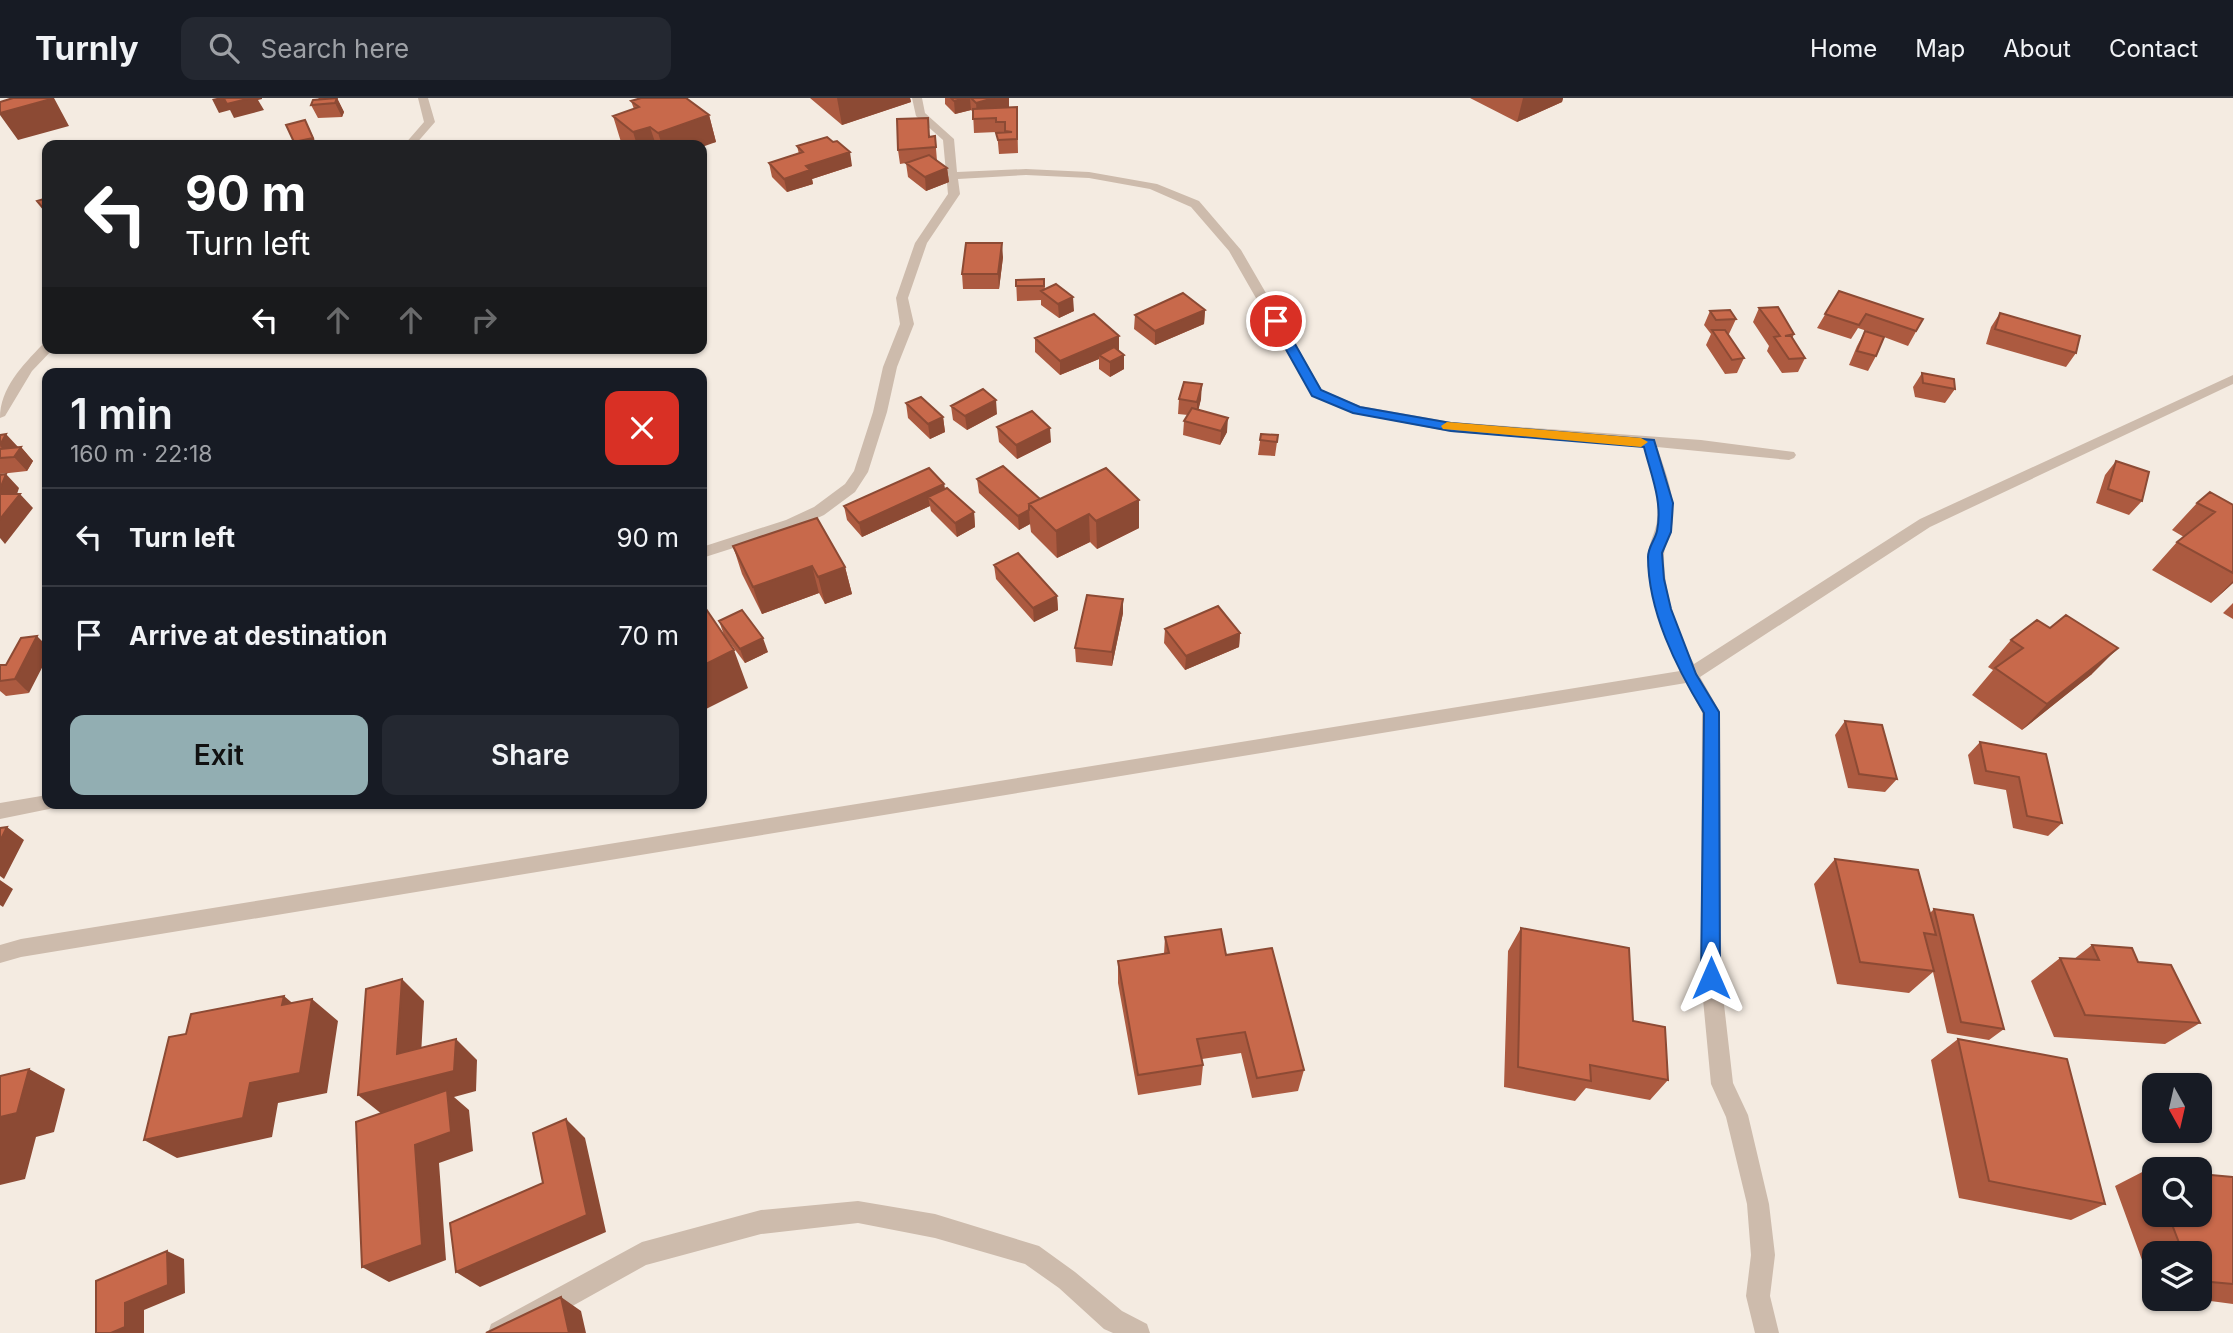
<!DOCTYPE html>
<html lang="en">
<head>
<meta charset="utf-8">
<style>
	body { margin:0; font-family:Inter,sans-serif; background:#242831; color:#f1f3f6; height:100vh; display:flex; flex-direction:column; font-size:26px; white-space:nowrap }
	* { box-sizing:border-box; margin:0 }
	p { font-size:23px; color:#9ea1a6 }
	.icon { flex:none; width:38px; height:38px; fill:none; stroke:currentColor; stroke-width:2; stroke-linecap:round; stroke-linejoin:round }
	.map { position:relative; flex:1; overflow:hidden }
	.side { position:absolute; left:42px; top:270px; width:665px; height:441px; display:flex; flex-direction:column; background:#171b24; border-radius:14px; box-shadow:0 2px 5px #0004 }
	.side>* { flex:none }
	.guide { position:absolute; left:42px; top:42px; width:665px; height:214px; border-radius:14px; box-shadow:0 2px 5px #0004; background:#202124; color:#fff; overflow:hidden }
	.needle { width:46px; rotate:172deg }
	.tools { position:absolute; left:2142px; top:975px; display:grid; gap:14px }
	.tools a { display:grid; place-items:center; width:70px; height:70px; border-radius:14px; background:#171b24; box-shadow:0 2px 5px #0004; font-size:35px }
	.pin { position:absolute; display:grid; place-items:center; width:60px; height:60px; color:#fff; margin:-30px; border:4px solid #fff; border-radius:50%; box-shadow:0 2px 7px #0007 }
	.me { position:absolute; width:77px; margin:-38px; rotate:0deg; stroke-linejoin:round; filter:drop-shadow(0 0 5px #0008) }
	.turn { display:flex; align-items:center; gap:24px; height:147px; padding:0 28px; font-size:32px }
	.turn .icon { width:91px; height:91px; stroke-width:2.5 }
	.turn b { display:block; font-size:49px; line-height:60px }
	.lanes { display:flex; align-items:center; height:66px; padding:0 28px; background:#0003; justify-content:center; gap:35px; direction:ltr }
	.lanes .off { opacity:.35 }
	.round { display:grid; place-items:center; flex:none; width:74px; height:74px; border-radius:14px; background:#242831 }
	.head { display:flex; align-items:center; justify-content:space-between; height:119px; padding:0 28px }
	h1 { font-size:42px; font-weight:600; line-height:52px }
	.button { display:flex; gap:14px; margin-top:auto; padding:14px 28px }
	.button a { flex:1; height:80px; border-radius:14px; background:#92aeb2; color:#111; font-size:28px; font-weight:600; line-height:80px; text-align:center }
	.button a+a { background:#242831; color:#f1f3f6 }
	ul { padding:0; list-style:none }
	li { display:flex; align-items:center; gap:21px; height:98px; padding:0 28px; border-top:2px solid #363941 }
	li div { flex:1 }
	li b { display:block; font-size:26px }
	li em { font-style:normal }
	header { display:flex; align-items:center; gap:42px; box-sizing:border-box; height:98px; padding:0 35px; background:#171b24; border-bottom:2px solid #363941 }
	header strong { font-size:33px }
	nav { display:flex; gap:38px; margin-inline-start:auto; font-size:24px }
	.search { width:490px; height:63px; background:#242831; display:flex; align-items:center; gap:18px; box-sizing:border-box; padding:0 24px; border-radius:14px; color:#9ea1a6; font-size:26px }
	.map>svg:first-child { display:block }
</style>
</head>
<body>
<header>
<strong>Turnly</strong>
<div class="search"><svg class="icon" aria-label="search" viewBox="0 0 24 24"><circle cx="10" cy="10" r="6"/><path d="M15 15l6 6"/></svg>Search here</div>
<nav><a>Home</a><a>Map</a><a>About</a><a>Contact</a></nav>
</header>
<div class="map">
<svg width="2233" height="1235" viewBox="0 0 2233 1235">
	<rect width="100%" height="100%" fill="#f4ebe1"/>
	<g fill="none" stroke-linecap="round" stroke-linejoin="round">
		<path fill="#cdbbac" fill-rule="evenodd" d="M418,0h10l7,24 -20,23h-11l20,-23z
			M912,0h10l3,15 29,26 3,33 69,-3 63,3 68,12 42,17 42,49 81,140 38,16 91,16 250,18 93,12 2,3 -2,3 -5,2 -132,-13c8,23 18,48 16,73 -1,12 -9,24 -9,36 0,38 13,75 30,108l226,-145 313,-144v9l-303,143 -230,150 20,35 1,266 12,105 15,32 21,89 6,51 -5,41 9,37h-24l-9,-37 5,-41 -4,-51 -21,-87 -15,-33 -10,-106 1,-266 -16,-29 -1665,274 -21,6v-18l21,-6 1659,-268c-17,-36 -32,-74 -32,-115 0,-12 8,-24 9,-36 3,-26 -7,-51 -14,-74l-192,-14 -99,-19 -40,-17 -83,-145 -38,-44 -41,-18 -61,-11 -63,-3 -68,4 2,15 -33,49 -19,55 6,26 -17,43 -10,45 -19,60 -13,20 -31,23 -28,13 -94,30v-11l84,-27 28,-13 31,-23 9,-13 19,-59 10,-45 17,-43 -4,-26 19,-55 33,-49 -5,-54 -27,-24z
			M47,246v4h7l-22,23 -27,45 -5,2c0,-30 23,-53 42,-73z
			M47,697v8h9l-2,5 -54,11v-16z
			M858,1103l77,13 104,32 36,26 47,39 25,13 3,9h-37l-9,-4 -45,-41 -34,-24 -90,-26 -77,-15 -97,11 -115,31 -122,68h-36l3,-9 151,-82 119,-32z"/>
	</g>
	<path fill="#ac5a40" d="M318,0h11l-5,1 13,-1 7,14 -2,5 -24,1 -7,-13 8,-6z
		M810,0h100l1,4 -69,23z
		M945,0h64v10l8,-1 1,46 -19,1 -2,-22 -23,1 -1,-21 -2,-2 -16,4 -10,-10z
		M1470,0h93l-1,4 -45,20z
		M631,3l78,14 7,27 -14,3h-77l-4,-3 -8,-26 21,-7z
		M935,38l2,25 10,7 2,14 -23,9 -18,-14 -2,-14 -6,1 -2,-14 32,-13z
		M797,48l55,20 -40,13 1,5 -26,8 -15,-15 -3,-14 30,-9z
		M1003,159l-4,32h-36l-1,-15z
		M1044,181l1,10 29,22 -15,7 -18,-13v-5l-24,1 -1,-21z
		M1839,193l84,28 -15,27 -24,-9 -8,19 -8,15 -19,-6 8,-19 8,-15 8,2 -15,-5 -7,11 -34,-11z
		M1759,210l35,26 -2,5 13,19 -7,14 -16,1 -15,-22 2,-5 -16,-24z
		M1205,212l-1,14 -49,21 -21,-16 1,-14z
		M1710,213l26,8 -7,15h-2l17,24 -7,15 -12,1 -19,-29 5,-11 -7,-9z
		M2000,215l76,40 -10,14 -80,-23 5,-17z
		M1035,240l84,13 5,18 -14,8 -11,-8v-10l-39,16 -25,-23z
		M1922,275l33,16 -10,14 -30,-6 -2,-10z
		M1179,301h22l-3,11 29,22 -7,13 -37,-10 1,-14 4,-6 -10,-1z
		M906,305l37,14 2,15 -15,7 -22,-21z
		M951,308l46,8 -30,16 -14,-10z
		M997,329l54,15 -34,17 -18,-17z
		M1261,336l17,1 -3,21 -17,-1z
		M0,337l18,12h3l12,14 -6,10 -27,3z
		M2116,363l26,40 -13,14 -33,-12 9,-28z
		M977,381l63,20 99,1v28l-42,21 -7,-7 -33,16 -26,-26 -1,-8 -11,6 -40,-37z
		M944,386l1,5 29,23 1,15 -18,10 -26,-26 -1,-5 -68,31 -15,-17 -3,-14z
		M2197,405l36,2v78l-22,20 -59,-33 25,-28 7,-5 -12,-7z
		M733,448l112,21 7,27 -27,10 -6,-11 -57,21 -20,-40z
		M994,467l63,31 1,14 -24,12 -38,-43z
		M1123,501v14l-11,53 -36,-4 -1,-14z
		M2233,505v16l-10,-6z
		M719,523l49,31 -23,11 -21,-28z
		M1165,531l75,4 -1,14 -54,23 -21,-27z
		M2011,542l81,34 -70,56 -50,-35 21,-25 -5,-3z
		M0,567h6l23,28 -23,3 -6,-5z
		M1845,623l52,58 -12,13 -37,-4 -13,-53z
		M1980,644l66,12 16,69 -14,13 -35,-8 -7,-38 -32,-6 -6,-29z
		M1835,761l95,54 4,-4 70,120 -15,11 -42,-7 -14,-61 -24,21 -72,-9 -23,-100z
		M1521,830l112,93 35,59 -18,20 -64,-12 -11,13 -71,-14 4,-136z
		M1165,839l61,18 78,115 -6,21 -46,7 -11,-45 -39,6 1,6 -2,20 -63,10 -20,-112v-22l46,-7z
		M2092,847l46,17 62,61 -35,21 -111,-7 -23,-56 29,-23 14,1z
		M1958,941l147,165 -34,16 -112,-22 -28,-138z
		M2150,1070l4,1v45h46l33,-37v127l-45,-6h12v-45h-46v40l-39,-107z"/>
	<path fill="#8c4a34" d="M51,0h3l15,28 -51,14 -18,-25v-2z
		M217,0h45v1l-4,1 6,10 -30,8 -4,-8 -11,3 -7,-14z
		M337,0l7,14 -2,5 -7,-14z
		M837,0h73l1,4 -69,23z
		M965,0h5l1,12 -16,4 -1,-13z
		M994,0h15v10l-32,8 -1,-13z
		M1523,0h40l-1,4 -45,20z
		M709,17l7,27 -14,5v-2h-40l-4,-12z
		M305,22l12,25h-21l-2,-3z
		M650,29l6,18h-19l-4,-13z
		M850,54l2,14 -40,13 1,5 -26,8 -3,-13 22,-13z
		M947,70l2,14 -23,9 -1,-14z
		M1002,145l1,14 -4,32 -1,-15z
		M1073,199l1,14 -15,7 -1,-14z
		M1205,212l-1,14 -49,21v-14z
		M1119,238v15l-20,4v4l-39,16v-14z
		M1124,257v14l-14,8v-15z
		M1202,286l-1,15 -4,17v-14z
		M996,302l1,14 -30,16 -2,-14z
		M943,319l2,15 -15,7 -2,-15z
		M1228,320l-1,14 -7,13 1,-14z
		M1050,330l1,14 -34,17 -1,-14z
		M6,336l13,14 -9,9 -10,-11z
		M21,349l12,14 -6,10 -13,-14z
		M6,376l13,14 -4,12 5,-6 13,14 -28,36 -5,-6v-49z
		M944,386l2,14 -18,-1 2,9 -68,31 -3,-14z
		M1139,402v28l-42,21 -1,-28z
		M1029,412l1,14 -11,6 -1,-14z
		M974,414l1,15 -18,10 -2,-14z
		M1089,416l1,28 -33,16 -1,-27z
		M812,468l7,27 -57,21 -9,-27z
		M845,469l7,27 -27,10 -7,-27z
		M2233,483v2l-22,20z
		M1057,498l1,14 -24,12 -1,-14z
		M1123,501v14l-11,53v-14z
		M1240,535l-1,14 -54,23 1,-14z
		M37,538l10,10v12l-18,35 -14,-14z
		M763,540l5,14 -23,11 -5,-14z
		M2118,550l-26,26 -70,56 25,-26z
		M734,552l14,38 -46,23v-45z
		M7,729l17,13 -20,39 -4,-3v-35z
		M0,782l13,9 -10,18 -3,-2z
		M402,881l22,22 -4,73 -23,-20z
		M284,898l25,21 3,-18 26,22 -11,72 -49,10 -6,34 -95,21 -33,-18 106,-57 32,-78z
		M456,941l21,21 -1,31 -22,6 15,13 4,41 -34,12 7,97 -57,22 -27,-15 21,-152 -25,-20z
		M29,971l36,20 -11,43 -18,5 -11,42 -25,6v-68z
		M566,1021l19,19 21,94 -126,55 -24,-15 131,-57z
		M167,1153l17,8 1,34 -41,17v23h-33l14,-30z
		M561,1199l20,14 5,22h-17z"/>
	<path fill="#c8694b" stroke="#8c4a34" stroke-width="2" d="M13,0h38v1l-51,14v-11z
		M226,0h25l-24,6 -3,-5z
		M337,0l-2,5 -24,2 2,-5z
		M641,0h45l23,17 -51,18 -8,-6 -17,5 -20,-16 26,-9 -8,-6z
		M951,0h14l-11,3z
		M971,0h23l-18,5z
		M1017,9v32l-19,1 -2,-7 16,-1 -7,-1v-9h-9v-4l-23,1v-10z
		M928,20l1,19 6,-1 1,11 -38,3 -1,-31z
		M305,22l8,18 -19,4 -8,-17z
		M827,39l6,5 4,-1 13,11 -44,14 4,4 -26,9 -15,-16 34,-11 -6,-6z
		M929,57l18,13 -22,9 -19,-14z
		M47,100v15l-10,-12z
		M966,145h36l-4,31h-36z
		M1044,181v7h-28v-6z
		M1056,186l17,13 -15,7 -17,-13z
		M1839,193l84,28 -7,12 -50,-17 -7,11 -34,-11z
		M1183,195l22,17 -50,21 -20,-16z
		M1778,209l16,27 -9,2h6l14,22 -16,1 -15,-22 6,-1 -21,-28z
		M1730,212l6,9 -20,1 -6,-9z
		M2000,215l80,23 -4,17 -81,-24z
		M1094,216l25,22 -59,25 -25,-23z
		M1712,232h13l19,28 -12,2z
		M1865,233l19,6 -8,19 -19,-5z
		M1114,249l10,8 -14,7 -11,-7z
		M1922,275l32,6 1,10 -32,-6z
		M1184,284l18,2 -5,18 -18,-3z
		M983,291l13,11 -31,16 -14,-10z
		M921,299l22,20 -15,7 -22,-21z
		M1192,310l36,10 -7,13 -37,-10z
		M1032,313l18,17 -34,17 -19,-18z
		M6,336l-6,11v-10z
		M1261,336l17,1 -1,7 -17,-2z
		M21,349l-7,10 -14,1v-9z
		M2116,363l33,11 -7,29 -34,-12z
		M1003,368l37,33 -11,5v6l-11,6 -41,-37z
		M929,370l15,16 -85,39 -15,-17z
		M1106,370l33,32 -43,21 -7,-7 -33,17 -27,-27z
		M6,376l-6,15v-14z
		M947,390l27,24 -19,11 -27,-26z
		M2210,394l23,13v68l-56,-31 38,-30 -18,-9z
		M0,396h20l-20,25z
		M817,420l28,49 -27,10 -6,-11 -59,21 -20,-41z
		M1018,455l39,43 -24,12 -39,-43z
		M1087,497l36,4 -11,53 -37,-4z
		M702,505l32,47 -32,16z
		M1218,508l22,27 -54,23 -21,-27z
		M742,512l21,28 -23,11 -21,-28z
		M2066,517l52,33 -71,56 -52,-36 28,-20 -12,-8 26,-20 13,8z
		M37,538l-22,43 -15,2v-16h6l15,-27z
		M1845,623l37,4 15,54 -38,-5z
		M1980,644l66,12 16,69 -35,-7 -8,-39 -33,-6z
		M7,729l-7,14v-13z
		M1835,761l83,11 18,65 -12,-2 10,38 -74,-9z
		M1934,811l39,6 31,114 -43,-7z
		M1521,830l108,20 4,73 32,6 3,53 -78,-15 1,16 -73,-14z
		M1221,831l5,26 46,-7 32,122 -47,8 -12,-46 -48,7 6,26 -65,10 -20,-114 51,-8 -4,-16z
		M2092,847l40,3 6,14 33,3 29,58 -115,-8 -25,-57 39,2z
		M402,881l-5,75 59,-15 -2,32 -96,24 8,-106z
		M284,898l-2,9 30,-6 -12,74 -50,10 -7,35 -99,22 25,-103 17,-3 5,-20z
		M1958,941l109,20 38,145 -116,-23z
		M29,971l-12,44 -17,4v-41z
		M447,992l4,42 -36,13 7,100 -60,22 -6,-145z
		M566,1021l21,96 -131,57 -6,-49 93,-40 -10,-50z
		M2150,1070l7,1h-3v10z
		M2200,1076l33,3v107l-33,-3v-28h-17l-15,-39h32z
		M167,1153l1,34 -43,18v24l-14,6h-15v-52z
		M561,1199l8,36h-83z"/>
	<path fill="#1a73e8" stroke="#114b97" stroke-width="2" d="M1276,220l6,3 39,69 39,17 91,16 203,17 19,63 -2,29 -9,21 2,26 7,30 25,65 23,38 1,266 -3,6 -6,2 -7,-2 -3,-6 3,-265c-28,-46 -56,-102 -56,-156 0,-10 7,-17 9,-26 6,-29 -6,-56 -13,-84l-193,-16 -98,-18 -41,-17 -42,-75z"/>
	<path fill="#f59e0b" d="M1447,324l194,16 7,4 -7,5 -198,-18 -2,-3z"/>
</svg>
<div class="tools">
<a><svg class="needle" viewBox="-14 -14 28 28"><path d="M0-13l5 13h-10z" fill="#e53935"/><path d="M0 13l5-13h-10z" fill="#9ea1a6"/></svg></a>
<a><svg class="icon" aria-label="search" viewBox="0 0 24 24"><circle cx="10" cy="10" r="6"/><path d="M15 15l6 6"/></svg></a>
<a><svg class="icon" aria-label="layers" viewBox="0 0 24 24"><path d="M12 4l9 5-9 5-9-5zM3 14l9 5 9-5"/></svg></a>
</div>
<div class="pin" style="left:1276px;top:223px;background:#d93025"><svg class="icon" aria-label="arrive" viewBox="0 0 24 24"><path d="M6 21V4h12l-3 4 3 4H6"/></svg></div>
<svg class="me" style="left:1711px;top:880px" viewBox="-20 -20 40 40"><path d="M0-17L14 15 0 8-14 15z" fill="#1a73e8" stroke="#fff" stroke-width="4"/></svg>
<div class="guide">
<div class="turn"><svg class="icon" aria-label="left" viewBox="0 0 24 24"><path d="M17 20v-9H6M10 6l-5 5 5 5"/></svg><div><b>90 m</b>Turn left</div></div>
<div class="lanes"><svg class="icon" aria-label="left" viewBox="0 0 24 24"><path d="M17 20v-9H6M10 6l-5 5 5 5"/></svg><svg class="icon off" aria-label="ahead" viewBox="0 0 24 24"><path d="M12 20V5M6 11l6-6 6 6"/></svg><svg class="icon off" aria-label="ahead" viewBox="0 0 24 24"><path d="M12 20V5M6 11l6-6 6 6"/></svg><svg class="icon off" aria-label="right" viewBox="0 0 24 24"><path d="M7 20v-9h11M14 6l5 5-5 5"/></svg></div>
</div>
<section class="side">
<div class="head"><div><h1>1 min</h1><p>160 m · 22:18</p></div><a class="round" style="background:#d93025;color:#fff"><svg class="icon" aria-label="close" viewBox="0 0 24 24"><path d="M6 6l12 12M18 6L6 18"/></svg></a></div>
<ul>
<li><svg class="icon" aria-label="left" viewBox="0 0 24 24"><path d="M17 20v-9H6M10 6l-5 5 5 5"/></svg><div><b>Turn left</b></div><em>90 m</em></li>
<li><svg class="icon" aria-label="arrive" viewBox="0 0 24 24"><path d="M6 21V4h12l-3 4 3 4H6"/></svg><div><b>Arrive at destination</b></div><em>70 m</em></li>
</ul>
<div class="button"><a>Exit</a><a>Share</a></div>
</section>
</div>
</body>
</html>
